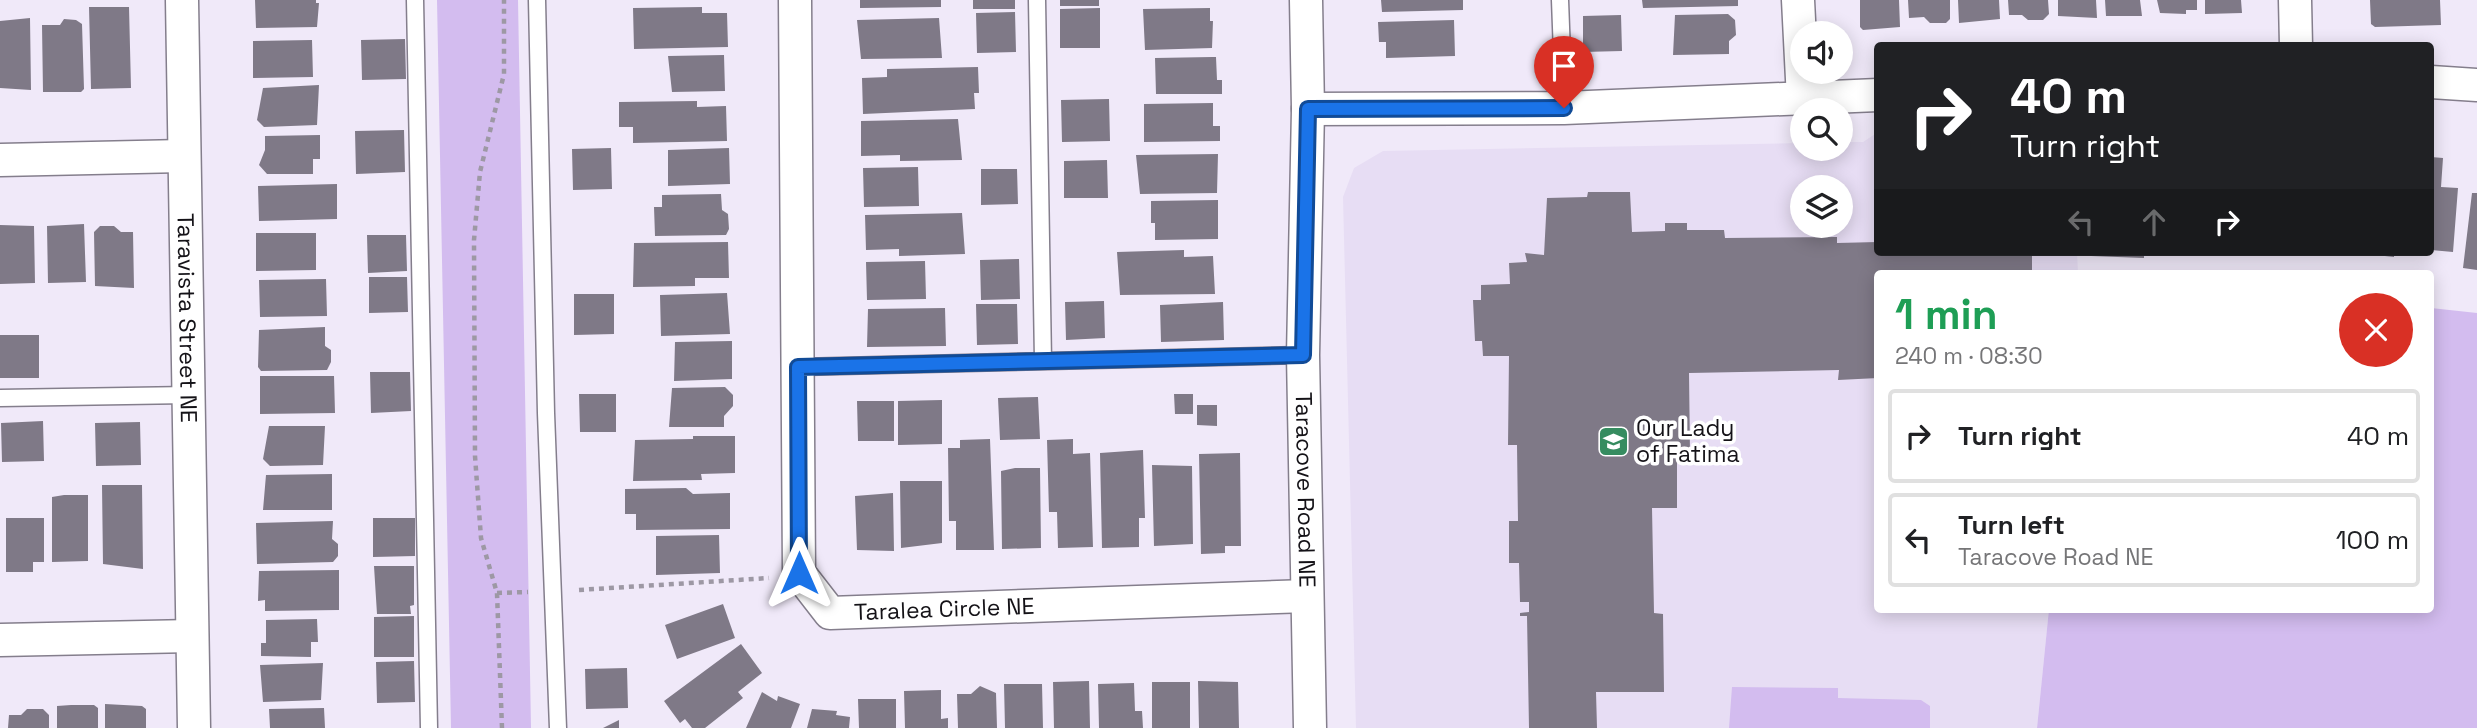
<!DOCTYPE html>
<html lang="en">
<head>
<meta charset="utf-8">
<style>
	body { margin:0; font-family:"Space Grotesk",sans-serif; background:#f6f6f6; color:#202124; height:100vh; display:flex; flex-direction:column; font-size:26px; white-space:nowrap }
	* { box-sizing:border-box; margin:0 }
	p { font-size:23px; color:#757577 }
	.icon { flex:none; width:38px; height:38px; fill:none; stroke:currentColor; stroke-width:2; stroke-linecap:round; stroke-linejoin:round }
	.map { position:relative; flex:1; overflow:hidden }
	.side { position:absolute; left:1874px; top:270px; width:560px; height:343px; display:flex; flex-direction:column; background:#fff; border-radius:7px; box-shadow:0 4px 18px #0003 }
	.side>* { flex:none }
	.guide { position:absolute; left:1874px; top:42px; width:560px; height:214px; border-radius:7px; box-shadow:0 4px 18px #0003; background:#202124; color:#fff; overflow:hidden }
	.fabs { position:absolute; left:1790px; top:21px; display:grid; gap:14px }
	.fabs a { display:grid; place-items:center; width:63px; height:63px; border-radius:50%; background:#fff; box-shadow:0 4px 18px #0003; font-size:35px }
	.pin { position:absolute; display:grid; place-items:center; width:60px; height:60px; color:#fff; margin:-72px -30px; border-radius:50% 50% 50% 0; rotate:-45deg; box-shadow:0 0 7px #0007 }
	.pin .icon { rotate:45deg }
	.me { position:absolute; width:77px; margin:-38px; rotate:0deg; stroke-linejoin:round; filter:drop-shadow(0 0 5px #0008) }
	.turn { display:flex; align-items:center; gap:24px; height:147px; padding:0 21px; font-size:32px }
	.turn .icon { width:91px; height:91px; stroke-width:2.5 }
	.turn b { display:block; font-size:49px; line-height:60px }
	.lanes { display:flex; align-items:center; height:66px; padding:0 21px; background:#0003; justify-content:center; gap:35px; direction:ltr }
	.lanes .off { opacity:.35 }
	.round { display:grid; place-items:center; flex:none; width:74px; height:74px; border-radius:37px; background:#f6f6f6 }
	.overview { display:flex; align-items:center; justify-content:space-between; height:119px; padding:0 21px }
	h1 { font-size:42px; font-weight:700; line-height:52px; color:#1e9e55 }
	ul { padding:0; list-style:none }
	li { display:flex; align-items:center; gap:21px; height:94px; margin:0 14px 10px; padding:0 7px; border:4px solid #e0e0e0; border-radius:7px }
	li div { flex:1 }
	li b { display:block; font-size:26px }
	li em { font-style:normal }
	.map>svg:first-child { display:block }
</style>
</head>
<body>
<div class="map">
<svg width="2477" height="728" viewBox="0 0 2477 728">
	<rect width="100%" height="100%" fill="#f0e9f9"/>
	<path fill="#e7ddf4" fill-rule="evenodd" d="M1878,132v120h199l1,21h-200v336h171l-12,119h-681l-13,-531 11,-29 29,-17 419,-8v6h39v-7h22zM1802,187h39v39h-39z"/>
	<path fill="#d3bcef" d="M437,0h81l13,728h-80z
		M2431,308l46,5v415h-440l12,-119h382z
		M1732,687l106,1v10l83,2 9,6v22h-201z"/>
	<path fill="#7f7987" d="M255,0h61v3h3l-2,24 -61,1z
		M860,0h81v7l-81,1z
		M973,0h42v9h-42z
		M1060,0h39v6h-39z
		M1381,0h82v10l-81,2z
		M1642,0h96v6l-95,2z
		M1860,0h39l1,27 -37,3 -3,-3z
		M1908,0h42v19l-4,4h-16l-6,-6 -15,1z
		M1958,0h41l1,19 -41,4z
		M2008,0h40l1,14 -6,6h-15l-6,-5h-13z
		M2058,0h38l1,18 -39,-2z
		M2105,0h35l2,16h-36z
		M2157,0h40v10h-11v4l-26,-1z
		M2205,0h36l1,13 -37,1z
		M2370,0h70l1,25 -66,2 -4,-3z
		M89,7h40l2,81 -40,1z
		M702,7v6h25l1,34 -94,2 -1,-41z
		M1100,8v40h-40v-39z
		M1210,8v13h3l-1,27 -67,2 -2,-41z
		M1015,12l1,40 -39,1 -1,-40z
		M1728,14l7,6 1,15 -7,6v13l-56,1 2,-40z
		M1621,15l1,36 -39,1v-36z
		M30,18l1,72 -31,-2v-67z
		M939,18l3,40 -81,1 -4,-39z
		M64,19l12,1 6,4 2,65 -3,3h-38l-1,-67h18z
		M1454,20l1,36 -69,2v-16h-7l-1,-20z
		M405,39l1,40 -44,1 -1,-40z
		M312,40l1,37 -60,1v-37z
		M724,55l1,36 -53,1 -4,-36z
		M1212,57h4l1,23h5v14h-66l-1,-36z
		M978,67l1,26h-5l1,16 -112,5 -1,-36 25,-1v-8z
		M319,85l-2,40 -53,2 -7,-7 6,-32z
		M1109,99l1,42 -48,1 -1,-42z
		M697,101v6l29,-1 1,35 -94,2v-16h-14v-25z
		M1213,103v23h7v15l-76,1v-38z
		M958,119l4,41 -62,1v-6l-39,1v-35z
		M404,130l1,42 -49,2 -1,-43z
		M320,135v24h-7v15h-46l-8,-9 6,-15v-14z
		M611,148l1,41 -39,1 -1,-41z
		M729,148l1,36 -62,2v-36z
		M1218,154l-1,39 -77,1 -4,-39z
		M2431,157l12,1 -2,29 17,1 -5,64 -22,-2z
		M1107,160l1,38h-44v-37z
		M918,167l1,39 -55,1 -1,-39z
		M981,169h36l1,35 -37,1z
		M337,184v35l-78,2 -1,-35z
		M1588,192h42l2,40 33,-1v-8h22v7h37l1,8 112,-1v6l41,-1v10h154v21h-154v105l-40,2 1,-10 -150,3 1,81h-13v54h-25l2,105 9,1 1,78h-68l1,36h-68l-2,-112h-7v-3l9,-1v-10h-9l-1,-39h-10v-42h9l-1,-76h-9l1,-89h-26l-1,-15h-7l-2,-41h8v-15l29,-1 -1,-21 18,-1 -2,-9 19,2 3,-57 40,-1z
		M2472,193h5v77l-14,-2z
		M721,194l1,16 6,4 1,15 -3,6 -71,1 -1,-29h8v-12z
		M1218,200v39l-63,1v-17h-4v-22z
		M962,213l3,41 -66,2v-7l-33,1 -1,-35z
		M84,224l2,58 -38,1 -1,-57z
		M0,225l34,1 1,57 -35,1z
		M100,226h14l7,6h12l1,56 -39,-2 -1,-54z
		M256,233h60v37l-60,1z
		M367,235h39l1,36 -39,2z
		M728,242l1,36h-34v8l-62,1 1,-44z
		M1184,250v7l29,-1 2,38 -95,1 -3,-43z
		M2091,252h53v6l-53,-2z
		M2348,252h46v5z
		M1019,259l1,40 -39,1 -1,-40z
		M925,261l1,38 -59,1 -1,-38z
		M369,277h38l1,35 -39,1z
		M326,279l1,37 -67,1 -1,-37z
		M727,293l3,41 -69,2 -1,-41z
		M574,294h40v40l-40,1z
		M1104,301l1,37 -39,2 -1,-38z
		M1223,302l1,38 -63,2 -1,-37z
		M976,304h41l1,40 -41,1z
		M945,308l1,38 -79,1 1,-38z
		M325,327v19l6,4v12l-4,8 -66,1 -3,-4 1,-37z
		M0,335h39v43h-39z
		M732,341v38l-58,2 1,-39z
		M370,372h40l1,39 -40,2z
		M260,376h74l1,37 -75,1z
		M725,387l8,8v11l-9,10v11h-55l3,-39z
		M579,394h37v38h-36z
		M1174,394h19v20h-18z
		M1038,397l2,42 -40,1 -2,-42z
		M942,400v44l-44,1v-44z
		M857,401h37v40h-36z
		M1197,405h20v21l-20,-1z
		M43,421l1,40 -42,1 -1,-39z
		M140,422l1,43 -45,1 -1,-43z
		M269,426h56l-2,39 -53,1 -7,-7z
		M693,436h42v37l-34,1 1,6 -69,1 2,-41 58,-1z
		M990,439l4,111h-38v-29h-7l-1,-73h12v-8z
		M1073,439v15l17,-1 3,94 -35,1 -1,-36h-8l-2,-72z
		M1143,450l2,68h-6v29l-37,1 -2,-95z
		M1240,453l1,93h-16v7l-24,1 -2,-100z
		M1152,465l40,1 1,78 -39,2z
		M1015,468h25l1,80 -39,1 -1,-78z
		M332,474v36h-69l3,-35z
		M900,481h42v62l-41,5z
		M102,485h40l1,84 -40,-5z
		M686,488l7,6 37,-1v36l-94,1v-16h-11v-25z
		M893,493l1,58 -37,-1 -2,-54z
		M64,495h24v66l-36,1v-65z
		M6,518h38v44h-11v10h-27z
		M373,518h42v38l-42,1z
		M333,521l-1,18 6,5v12l-5,6 -76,2 -1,-41z
		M719,535l1,38 -64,2v-39z
		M374,566h40v39l-4,1 1,8h-34z
		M339,570v40l-74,1v-11l-7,1 1,-30z
		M723,604l12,34 -58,21 -12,-34z
		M414,616v41h-40v-40z
		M317,619l1,23h-7v15l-50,-1v-13h5v-23z
		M741,644l21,29 -24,19 5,6 -38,30h-13l-7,-9 -5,4 -16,-22z
		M414,661l1,41 -38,1 -1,-41z
		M323,663l-2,37 -58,2 -3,-37z
		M627,668l1,40 -42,1 -1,-40z
		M1089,681l1,47h-36l-1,-46z
		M1198,681l40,1 1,46h-40z
		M1152,682h38v46h-38z
		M1134,683l1,28h7l1,17h-44l-1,-44z
		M1004,684h38l1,44h-38z
		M980,686l16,7 1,35h-39l-1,-34h14z
		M941,690v29l7,-1v10h-43l-1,-37z
		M762,692l15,9 1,-5 22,8 -9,24h-45z
		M858,699h38v29h-37z
		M105,704l37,2 4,3v19h-41z
		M71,705h23l4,3v20h-41v-22z
		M324,708l1,20h-55l-1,-19z
		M27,709h16l6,6v13h-41l1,-13h12z
		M812,709l25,2 -1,4 14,2 -1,11h-42z
		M619,720v8h-16z"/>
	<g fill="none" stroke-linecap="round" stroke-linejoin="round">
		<defs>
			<path id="service" d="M415,0l14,728
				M537,0l9,413 12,315
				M1037,0l6,361
				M1560,0l4,108
				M798,367l505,-12
				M0,398l189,-3"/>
			<g id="minor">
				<path id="s1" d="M182,0l12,728"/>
				<path id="s2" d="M795,0l4,573 31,40 477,-17"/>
				<path id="s3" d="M1306,0l2,109 -5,246 7,373"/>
				<path d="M1798,0l5,99"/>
				<path d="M2295,0l1,46"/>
				<path d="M2431,82l46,3"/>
				<path d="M1308,109l256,-1 314,-13"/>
				<path d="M0,160l183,-4"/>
				<path d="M0,640l192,-4"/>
			</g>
		</defs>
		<use href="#service" stroke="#847e8c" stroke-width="19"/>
		<use href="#minor" stroke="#847e8c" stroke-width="35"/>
		<path stroke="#9d98a4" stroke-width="4.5" stroke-dasharray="5 5" stroke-linecap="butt" d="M579,590l190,-12
			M497,593l31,-1
			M502,728l-5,-135 -16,-55 -6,-82 -1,-216 6,-68 24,-98v-74"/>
		<use href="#service" stroke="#fff" stroke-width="16"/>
		<use href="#minor" stroke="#fff" stroke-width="32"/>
	</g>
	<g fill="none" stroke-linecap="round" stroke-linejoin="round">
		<defs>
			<path id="route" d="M799,573l-1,-206 505,-12 5,-246 256,-1"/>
		</defs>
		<use href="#route" stroke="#114b97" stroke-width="18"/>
		<use href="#route" stroke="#1a73e8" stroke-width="12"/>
	</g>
	<defs>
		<symbol id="school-square" viewBox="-11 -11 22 22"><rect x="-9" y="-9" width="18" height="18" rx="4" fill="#368c60" stroke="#fff"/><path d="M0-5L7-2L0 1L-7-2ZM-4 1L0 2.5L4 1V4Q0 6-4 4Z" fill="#fff"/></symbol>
	</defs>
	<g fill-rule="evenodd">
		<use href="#school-square" x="1596" y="424" width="35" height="35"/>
	</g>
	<g text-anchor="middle" stroke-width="7" stroke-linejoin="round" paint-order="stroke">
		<g font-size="23" fill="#141217" stroke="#fff">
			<text dy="8" stroke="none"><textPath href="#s1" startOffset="318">Taravista Street NE</textPath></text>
			<text dy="8" stroke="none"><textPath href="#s3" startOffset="490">Taracove Road NE</textPath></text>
			<text dy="8" stroke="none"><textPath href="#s2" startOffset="738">Taralea Circle NE</textPath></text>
		</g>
		<g font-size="23" fill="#141217" stroke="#fff" text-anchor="start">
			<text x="1636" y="436">Our Lady<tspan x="1636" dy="26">of Fatima</tspan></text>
		</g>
	</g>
</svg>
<div class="fabs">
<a><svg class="icon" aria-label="sound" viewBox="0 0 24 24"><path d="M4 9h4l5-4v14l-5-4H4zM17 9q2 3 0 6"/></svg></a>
<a><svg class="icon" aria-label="search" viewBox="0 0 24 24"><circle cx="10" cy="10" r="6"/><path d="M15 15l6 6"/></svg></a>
<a><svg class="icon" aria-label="layers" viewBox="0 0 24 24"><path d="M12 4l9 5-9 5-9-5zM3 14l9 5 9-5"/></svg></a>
</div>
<div class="pin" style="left:1564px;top:108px;background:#d93025"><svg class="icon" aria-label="arrive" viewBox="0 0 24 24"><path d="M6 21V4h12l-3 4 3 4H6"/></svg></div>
<svg class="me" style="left:799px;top:573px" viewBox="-20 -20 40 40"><path d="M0-17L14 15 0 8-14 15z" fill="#1a73e8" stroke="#fff" stroke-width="4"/></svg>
<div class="guide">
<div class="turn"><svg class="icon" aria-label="right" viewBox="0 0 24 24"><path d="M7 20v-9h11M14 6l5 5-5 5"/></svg><div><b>40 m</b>Turn right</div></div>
<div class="lanes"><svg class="icon off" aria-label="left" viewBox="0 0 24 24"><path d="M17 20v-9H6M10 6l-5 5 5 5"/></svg><svg class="icon off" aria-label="ahead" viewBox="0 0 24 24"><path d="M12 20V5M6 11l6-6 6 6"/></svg><svg class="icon" aria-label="right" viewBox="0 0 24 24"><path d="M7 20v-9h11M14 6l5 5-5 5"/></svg></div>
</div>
<section class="side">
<div class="overview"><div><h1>1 min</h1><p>240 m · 08:30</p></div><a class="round" style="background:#d93025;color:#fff"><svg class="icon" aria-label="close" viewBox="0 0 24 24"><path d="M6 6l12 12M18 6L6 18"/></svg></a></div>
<ul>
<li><svg class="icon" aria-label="right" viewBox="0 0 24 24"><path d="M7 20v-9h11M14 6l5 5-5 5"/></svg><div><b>Turn right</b></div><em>40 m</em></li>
<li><svg class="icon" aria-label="left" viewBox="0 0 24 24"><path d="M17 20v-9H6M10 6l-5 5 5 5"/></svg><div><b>Turn left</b><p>Taracove Road NE</p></div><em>100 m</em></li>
</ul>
</section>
</div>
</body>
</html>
